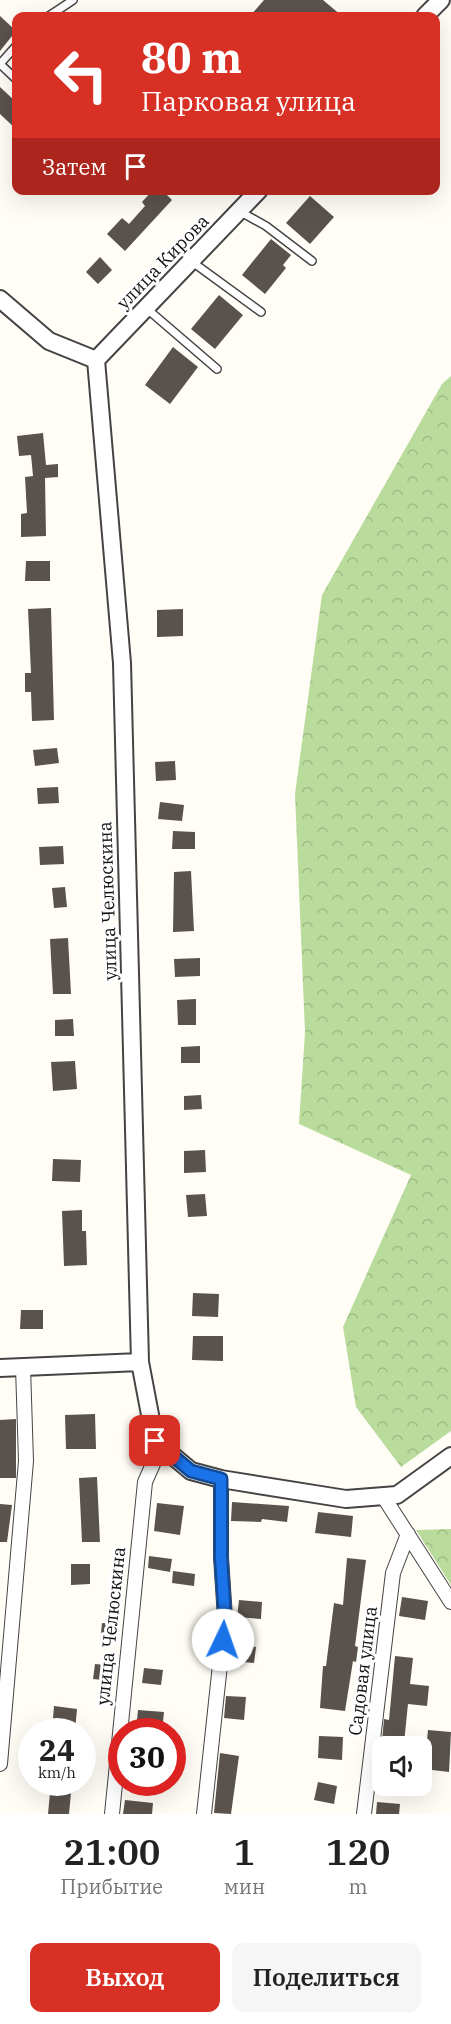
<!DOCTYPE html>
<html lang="ru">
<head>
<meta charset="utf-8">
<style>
	body { margin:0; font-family:"IBM Plex Serif",serif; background:#f6f6f6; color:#222; height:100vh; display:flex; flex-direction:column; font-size:22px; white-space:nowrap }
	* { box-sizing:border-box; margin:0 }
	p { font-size:20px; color:#767676 }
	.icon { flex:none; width:33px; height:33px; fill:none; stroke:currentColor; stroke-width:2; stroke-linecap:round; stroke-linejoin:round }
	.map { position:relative; height:1814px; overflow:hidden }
	.drawer { display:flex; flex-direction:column; background:#fff; flex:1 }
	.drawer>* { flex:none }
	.hud { position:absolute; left:12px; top:12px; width:428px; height:183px; border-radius:12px; box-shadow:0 6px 24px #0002; background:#d93025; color:#fff; overflow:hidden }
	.buttons { position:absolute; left:372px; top:1736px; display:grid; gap:12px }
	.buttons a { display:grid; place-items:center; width:60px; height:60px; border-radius:12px; background:#fff; box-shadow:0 6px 24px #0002; font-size:30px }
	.speed { position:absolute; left:18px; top:1718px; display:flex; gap:12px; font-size:30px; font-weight:700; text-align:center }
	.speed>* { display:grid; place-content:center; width:78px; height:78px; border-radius:50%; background:#fff; box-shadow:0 6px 24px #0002; line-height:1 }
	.speed small { font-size:15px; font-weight:400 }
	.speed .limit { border:9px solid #d22; background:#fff; color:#111 }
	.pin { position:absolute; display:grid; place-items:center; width:51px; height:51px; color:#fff; margin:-26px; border-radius:12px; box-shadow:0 3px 9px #0006 }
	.me { position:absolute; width:66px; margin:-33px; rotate:3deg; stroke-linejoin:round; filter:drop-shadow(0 0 4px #0008) }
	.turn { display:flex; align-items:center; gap:21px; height:126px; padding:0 30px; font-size:27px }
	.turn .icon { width:78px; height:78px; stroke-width:2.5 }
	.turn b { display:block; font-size:42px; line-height:51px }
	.then { display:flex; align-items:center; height:57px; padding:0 30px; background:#0003; gap:12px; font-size:22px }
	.eta { display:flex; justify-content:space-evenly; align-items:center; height:102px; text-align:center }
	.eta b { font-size:36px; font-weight:600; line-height:42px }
	.cta { display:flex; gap:12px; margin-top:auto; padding:12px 30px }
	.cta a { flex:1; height:69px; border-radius:12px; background:#d93025; color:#fff; font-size:24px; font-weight:600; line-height:69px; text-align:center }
	.cta a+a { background:#f6f6f6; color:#222 }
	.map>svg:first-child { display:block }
</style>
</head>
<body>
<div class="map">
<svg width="451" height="1814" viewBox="0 0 451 1814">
	<defs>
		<pattern id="forest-crowns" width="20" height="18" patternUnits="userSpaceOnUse" patternTransform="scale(1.5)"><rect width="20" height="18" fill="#b9dc9c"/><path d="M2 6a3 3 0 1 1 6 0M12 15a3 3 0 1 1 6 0" fill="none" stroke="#9ebc85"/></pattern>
	</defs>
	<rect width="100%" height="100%" fill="#fffdf5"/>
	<path fill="url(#forest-crowns)" d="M451,376v1055l-50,36 -45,-60 -13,-80 68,-152 -112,-51 6,-92 -10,-238 27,-199 120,-211z
		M451,1529v56l-35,-55z"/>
	<path fill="#5a524d" d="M264,0h59l19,16h-92z
		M0,16l16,15 -16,20z
		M0,87l16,15v27l-16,-15z
		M153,190h9l10,10 -47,51 -18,-17 15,-16 7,6 16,-18 -3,-4z
		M310,196l24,21 -24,27 -24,-21z
		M271,239l20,16 -8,10 3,3 -21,26 -23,-19z
		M100,257l12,13 -14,14 -12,-12z
		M219,295l24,20 -28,34 -24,-20z
		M173,347l25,20 -28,37 -25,-19z
		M43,433l3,32 12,-1v13l-13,1 1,58 -25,1v-23l6,-1 -2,-36 8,-1 -2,-21 -12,1 -2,-20z
		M26,561h24v20h-25z
		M51,608l3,112 -22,1 -1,-29h-6v-19h6l-3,-64z
		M183,609v27l-26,1v-27z
		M57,748l2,15 -24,3 -2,-16z
		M175,761l1,19 -20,1 -1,-19z
		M58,787l1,16 -21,1 -1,-16z
		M160,802l24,3 -2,16 -24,-2z
		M173,831l22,1v17h-23z
		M63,846l1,18 -24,1 -1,-18z
		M191,871l3,60 -21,1 1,-60z
		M65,887l2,20 -13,1 -2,-20z
		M68,938l3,56h-18l-3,-55z
		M200,958v18l-25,1 -1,-18z
		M196,999v26h-18l-1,-25z
		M73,1019l1,17h-19v-16z
		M200,1046v17h-19v-16z
		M75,1061l2,28 -24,2 -2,-29z
		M201,1095l1,14 -18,1v-14z
		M205,1150l1,22 -22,1v-22z
		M53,1159l28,1 -1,22 -28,-1z
		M205,1194l2,22 -19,1 -2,-22z
		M82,1210v21h4l1,34 -23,1 -2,-55z
		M193,1293l26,1 -1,23 -26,-1z
		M21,1310h22v19h-23z
		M193,1336h30v25l-31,-1z
		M95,1414l1,35h-30l-1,-34z
		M16,1419v59h-16v-58z
		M97,1477l3,65h-18l-3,-64z
		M232,1502l57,4 -2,16 -25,-3 -1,3 -30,-1z
		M157,1503l27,3 -4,29 -26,-4z
		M0,1504l12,1 -5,37h-7z
		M318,1512l35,4 -2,21 -36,-4z
		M149,1556l23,3 -2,13 -22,-4z
		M347,1558l19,2 -11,86 3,1 -2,15 -3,-1 -8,50 -25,-3 3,-42h3l8,-63 9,2z
		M71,1564h19v20l-19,1z
		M173,1571l22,3 -1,12 -22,-3z
		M402,1597l26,4 -3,19 -26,-4z
		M239,1600l23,2 -1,17 -24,-2z
		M102,1623l14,1 -2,20 -14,-1z
		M234,1645l22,2 -2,16 -21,-2z
		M395,1656l18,2 -3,26 19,2 -2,20 -19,-2 -4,39 -22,-2 2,-22 5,1z
		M95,1664l20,2 -2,15 -20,-2z
		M144,1668l19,2 -2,15 -19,-2z
		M226,1696l20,1 -2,23 -20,-2z
		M54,1706l23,3 -2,22h-23z
		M138,1710l26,2 -2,19h-26z
		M428,1730l23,2 -2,40 -25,-3z
		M319,1736l24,1 -1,23 -24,-2z
		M220,1753l19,3 -8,58 -17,-1z
		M51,1782h21l-3,32h-21z
		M318,1782l19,4 -3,18 -20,-4z
		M125,1800l28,3 -1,11h-29z
		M377,1802l23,2 -1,10h-23z"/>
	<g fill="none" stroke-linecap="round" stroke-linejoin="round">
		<defs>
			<path id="service" d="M49,16l24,-16
				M0,64l16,-18
				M0,64l16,15
				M239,211l27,15 46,35
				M191,261l70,51
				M146,308l71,61"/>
			<path id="minor" d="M383,1496l68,106
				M0,1764l26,-303 -3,-94
				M112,1814l33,-332 16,-36
				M204,1814l21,-196 -4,-61v-78
				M364,1814l29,-241 15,-39"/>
			<path id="tertiary" d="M425,16l16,-16
				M0,299l49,42 47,19
				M96,360l26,303 18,699 15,79 36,30 30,8 125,20 51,-4 54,-39
				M96,360l163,-170
				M0,1368l140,-6"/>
		</defs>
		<use href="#service" stroke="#444" stroke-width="10"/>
		<use href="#minor" stroke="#444" stroke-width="16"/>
		<use href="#tertiary" stroke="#444" stroke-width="20"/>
		<use href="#service" stroke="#fff" stroke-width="7"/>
		<use href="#minor" stroke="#fff" stroke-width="14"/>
		<use href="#tertiary" stroke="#fff" stroke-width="16"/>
	</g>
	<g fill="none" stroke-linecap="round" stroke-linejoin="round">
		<defs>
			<path id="route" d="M155,1441l36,30 30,8v78l4,61 -2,22"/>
		</defs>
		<use href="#route" stroke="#114b97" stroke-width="15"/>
		<use href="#route" stroke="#1a73e8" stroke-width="10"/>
	</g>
	<g text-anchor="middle" stroke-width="6" stroke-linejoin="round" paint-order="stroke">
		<g font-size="18" fill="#111" stroke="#fff">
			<text transform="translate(163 262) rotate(-46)" y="6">улица Кирова</text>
			<text transform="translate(108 901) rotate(-92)" y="6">улица Челюскина</text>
			<text transform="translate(111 1626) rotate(-84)" y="6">улица Челюскина</text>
			<text transform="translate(363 1671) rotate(-83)" y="6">Садовая улица</text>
		</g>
	</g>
</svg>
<div class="buttons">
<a><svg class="icon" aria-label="sound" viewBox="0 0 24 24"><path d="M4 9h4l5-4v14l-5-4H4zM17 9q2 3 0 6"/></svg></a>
</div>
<div class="speed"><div>24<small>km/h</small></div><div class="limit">30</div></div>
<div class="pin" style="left:155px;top:1441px;background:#d93025"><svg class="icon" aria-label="arrive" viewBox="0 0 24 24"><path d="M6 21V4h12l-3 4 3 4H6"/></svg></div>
<svg class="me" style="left:223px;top:1640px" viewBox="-20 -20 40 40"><circle r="19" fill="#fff"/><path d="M0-13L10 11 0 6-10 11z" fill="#1a73e8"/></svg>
<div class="hud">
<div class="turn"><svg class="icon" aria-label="left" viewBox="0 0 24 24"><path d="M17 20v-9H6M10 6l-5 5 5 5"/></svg><div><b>80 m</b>Парковая улица</div></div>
<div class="then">Затем<svg class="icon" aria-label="arrive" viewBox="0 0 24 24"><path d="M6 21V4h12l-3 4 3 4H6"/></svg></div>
</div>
</div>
<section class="drawer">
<div class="eta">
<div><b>21:00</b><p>Прибытие</p></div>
<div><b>1</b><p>мин</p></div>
<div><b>120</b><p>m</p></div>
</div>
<div class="cta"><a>Выход</a><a>Поделиться</a></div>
</section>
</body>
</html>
